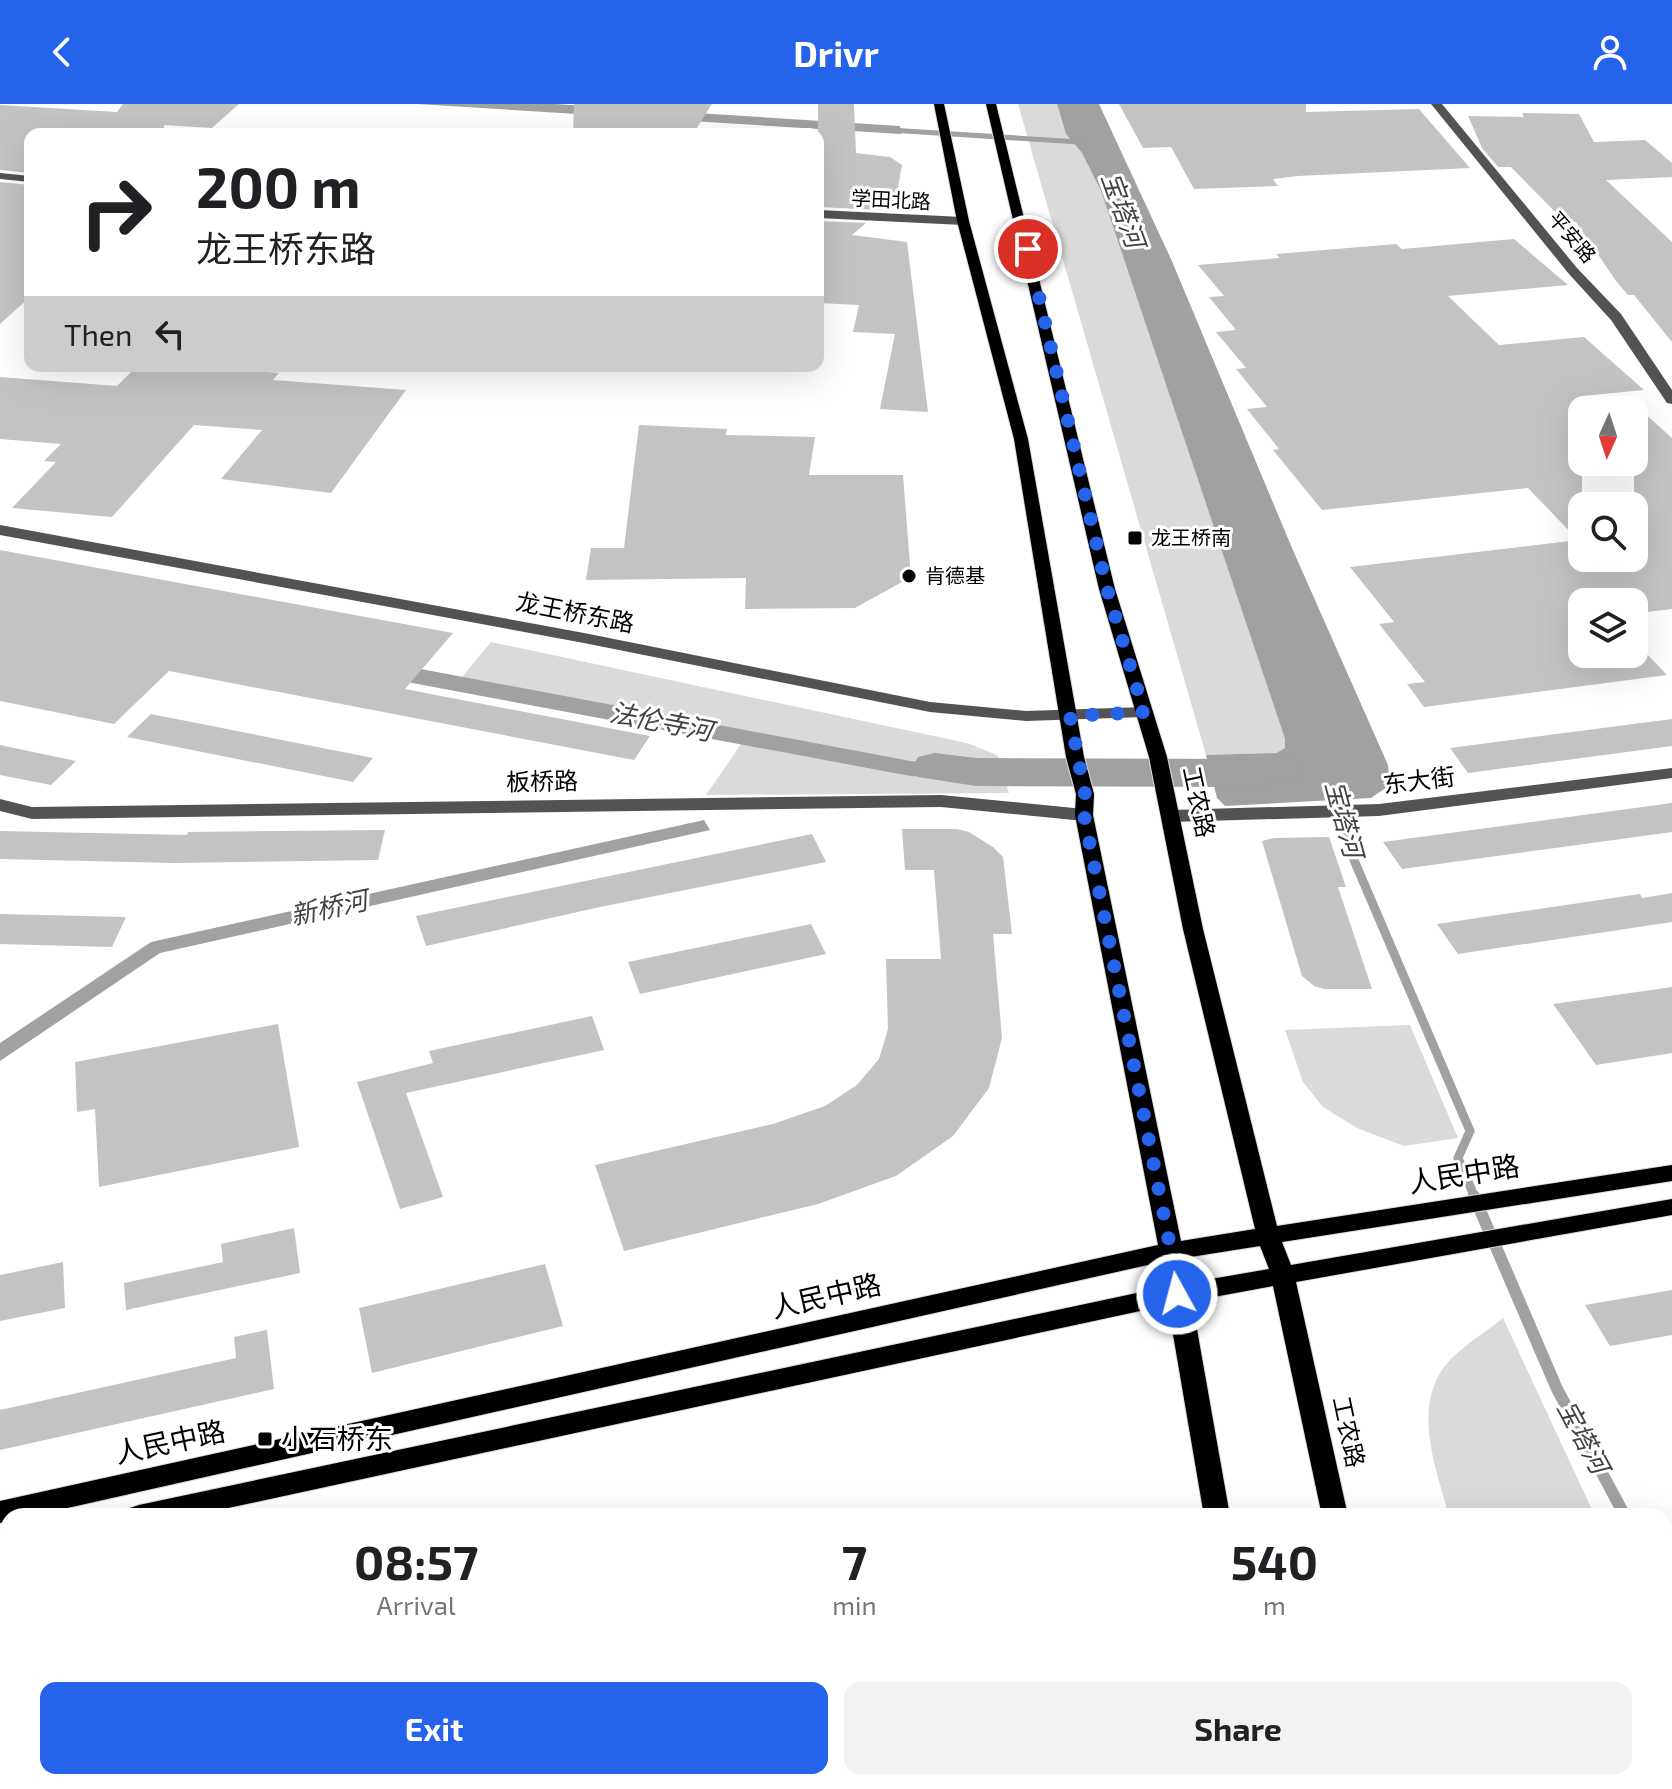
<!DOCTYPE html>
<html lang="en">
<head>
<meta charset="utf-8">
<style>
	body { margin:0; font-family:"Exo 2","Noto Sans SC",sans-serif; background:#f2f2f2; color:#202124; height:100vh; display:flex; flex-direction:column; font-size:30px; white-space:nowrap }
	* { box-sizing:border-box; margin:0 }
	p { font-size:26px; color:#757577 }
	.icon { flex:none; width:44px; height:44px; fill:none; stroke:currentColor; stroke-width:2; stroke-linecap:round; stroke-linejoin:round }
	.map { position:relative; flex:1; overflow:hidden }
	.details { position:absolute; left:0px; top:1404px; width:1672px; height:282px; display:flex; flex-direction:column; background:#fff; border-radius:24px 24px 0 0; box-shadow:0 8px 32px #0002 }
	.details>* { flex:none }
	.hud { position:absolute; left:24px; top:24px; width:800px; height:244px; border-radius:16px; box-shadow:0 8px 32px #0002; background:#fff; color:#202124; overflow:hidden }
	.needle { width:52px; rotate:183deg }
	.fabs { position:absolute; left:1568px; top:292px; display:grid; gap:16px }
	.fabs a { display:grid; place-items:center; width:80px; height:80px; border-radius:16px; background:#fff; box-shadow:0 8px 32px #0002; font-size:40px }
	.pin { position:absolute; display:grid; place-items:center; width:68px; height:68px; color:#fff; margin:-34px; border:4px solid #fff; border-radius:50%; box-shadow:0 2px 8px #0007 }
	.me { position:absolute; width:88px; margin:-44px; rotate:353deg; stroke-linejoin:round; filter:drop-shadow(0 0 6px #0008) }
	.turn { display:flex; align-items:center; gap:28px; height:168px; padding:0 40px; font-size:36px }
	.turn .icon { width:104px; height:104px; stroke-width:2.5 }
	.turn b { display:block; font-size:56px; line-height:68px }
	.then { display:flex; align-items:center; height:76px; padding:0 40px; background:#0003; gap:16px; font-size:30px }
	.eta { display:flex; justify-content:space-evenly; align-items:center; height:136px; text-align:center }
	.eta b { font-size:48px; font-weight:700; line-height:56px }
	.cta { display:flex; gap:16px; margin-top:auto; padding:16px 40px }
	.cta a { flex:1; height:92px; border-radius:16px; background:#2563eb; color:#fff; font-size:32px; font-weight:700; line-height:92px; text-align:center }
	.cta a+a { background:#f2f2f2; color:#202124 }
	header { display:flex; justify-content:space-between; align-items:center; height:104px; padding:0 40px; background:#2563eb; color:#fff; font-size:36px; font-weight:700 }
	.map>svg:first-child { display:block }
</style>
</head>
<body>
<header><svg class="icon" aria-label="back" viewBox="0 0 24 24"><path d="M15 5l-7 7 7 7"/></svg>Drivr<svg class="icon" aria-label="person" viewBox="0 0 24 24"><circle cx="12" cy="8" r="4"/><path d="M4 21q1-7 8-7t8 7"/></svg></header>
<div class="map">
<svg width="1672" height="1685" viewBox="0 0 1672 1685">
	<rect width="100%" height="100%" fill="#fff"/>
	<path fill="#dadada" d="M1018,0h39l9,30 16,19 19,38 184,548v9l-9,5 -70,2z
		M491,538l476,101 30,12 7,13 -93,-7 -449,-84z
		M741,640l169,32 96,8 3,9 -303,2z
		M1410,921l48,113 -54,8 -47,-18 -34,-21 -20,-25 -18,-52z
		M1503,1214l92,198h-146c-13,-48 -39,-112 0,-155 15,-16 37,-29 54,-43z
		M1664,1584l8,21v80h-151l-1,-7h144z"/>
	<path fill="#a1a1a1" d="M417,0h138l345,22 1,8z
		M1057,0h42l72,155 121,289 96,217 2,20 -19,13 -146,8 -8,-8 -11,-43 70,-2 9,-5v-9l-184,-548 -19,-38 -16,-19z
		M0,486l911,171 93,7 2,16 -96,-8 -910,-170z
		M704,716l6,10 -550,123 -160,108v-18l151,-101z
		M1664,1446h8v159l-8,-21z"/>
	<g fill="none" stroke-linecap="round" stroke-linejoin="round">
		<path stroke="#a1a1a1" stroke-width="5" d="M890,26l189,12"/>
		<path stroke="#a1a1a1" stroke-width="9" d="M1335,684l16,65 119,278 -12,27 17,40"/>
		<path stroke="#a1a1a1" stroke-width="12" d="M1474,1092l83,193 68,127"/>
		<path fill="#a1a1a1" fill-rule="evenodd" d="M935,649l41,5 276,1 28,-4 17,4 6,10 -6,10 -45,8 -276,-1 -58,-9 -6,-10 6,-10z"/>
	</g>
	<path fill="#c3c3c3" d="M123,0h116l-27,24 -48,-3v9h-134v39l-30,-3v-65l117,7z
		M574,0h138l-19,30h-120z
		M818,0h36l2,49 34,4 12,8 -6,33 -14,12 -64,-3z
		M1119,0h187v8l113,-3 51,59 -172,8 -25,3 5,7 -84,3 -23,-42 -28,1z
		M1522,9l57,1 15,28 51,-2 27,23v14l-66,3 66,62v100l-38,-47h-6l-12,-14 -40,-59h-11l-54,-55h-13l-16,-19 -14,-32 56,1z
		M0,78l30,3v112l-30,27z
		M818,117l48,2 -14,12 55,7 21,170 -48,-3 15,-75 -42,-2 6,-27 -41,-2z
		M1514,135l54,46 -120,11 51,49 85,-8 60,53 -62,6v162h52v-154l38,34v171l-25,3 -10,-10h-55v60l65,-8 20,21 -243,32 -17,-23 18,-2 -46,-58 15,-2 -44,-55 228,-27 -50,-52 -206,22 -49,-60 6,-1 -32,-40 20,-2 -31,-38 10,-1 -30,-36 20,-2 -27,-33 15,-1 -26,-31 82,-7 -4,-4 120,-10 6,5z
		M137,262h58l84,7 -6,7 133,10 -75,103 -110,-14 41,-49 -68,-5 -82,92 -100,-9 44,-46 -12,-1 17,-17 -61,-5v-62l117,9z
		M639,321l88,4 -1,6 89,2 -6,38h94l8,102 -56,31 -110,1 1,-31 -160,2 5,-32h33z
		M0,446l453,83 -48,56 245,47 -16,24 -465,-89 -55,53 -114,-23z
		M151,610l222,44 -20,24 -226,-45z
		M1672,615v27l-204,27 -18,-25z
		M0,641l76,16 -25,24 -51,-10z
		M1672,699v29l-270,37 -19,-27z
		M902,725h55l12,3 24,15 10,10 9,77h-19l9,104 -13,50 -36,48 -57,40 -78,28 -194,47 -29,-86 178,-41 52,-18 32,-21 22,-26 9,-30 -2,-70h55l-7,-89h-29z
		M385,726l-7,30 -203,3 -175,-4v-28l187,4 1,-3z
		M812,730l14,28 -226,45 -174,39 -10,-30z
		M1329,733l17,50h-8l34,102h-48l-10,-3 -12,-10 -40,-135 12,-3z
		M1672,789v29l-214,32 -21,-30 203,-30 2,4z
		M0,810l126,3 -14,30 -112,-3z
		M811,820l15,30 -186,40 -12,-32z
		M1672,883v66l-76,12 -43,-61z
		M592,912l12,34 -198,43 37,104 -43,12 -43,-127 76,-19 -4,-12z
		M278,920l21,123 -200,40 -4,-78 -18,3 -2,-50z
		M294,1124l6,45 -174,37 -2,-27 99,-21 -2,-18z
		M63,1158l2,46 -65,13v-46z
		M545,1160l18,62 -191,47 -13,-65z
		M1672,1186v45l-62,11 -25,-41z
		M267,1226l7,59 -274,61v-40l236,-52 -2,-21z"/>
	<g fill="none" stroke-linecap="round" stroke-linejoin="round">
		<defs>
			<path id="major" d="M934,0h10l25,117 59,218 56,318 10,37 -1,21 88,426 74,-12 -72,-300 -34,-172 -50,-168 -113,-485h10l119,485 52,168 36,172 74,297 395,-61v16l-390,61 9,23 381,-66v16l-376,67 52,234h-26l-49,-230 -81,15 38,215h-26l-36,-211 -977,211h-65l4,-8 9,-3 1026,-218 -4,-25 -1129,254h-24v5l-8,2v-22l1158,-256 -83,-430 1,-21 -10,-37 -52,-318 -57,-218zM1260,1142l9,23 -81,14 -4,-25z
				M8,1430v22l-8,2v-22z
				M1250,1678h30l1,7h-30z
				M1373,1678h30l1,7h-30z"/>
		</defs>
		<use href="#major" stroke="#dbdbdb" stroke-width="2"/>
		<path fill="#535353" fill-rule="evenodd" d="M1431,0h11l135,164 44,46 51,76v14l-5,-1 -56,-83 -42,-46z
			M0,69l30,3v6l-30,-3z
			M818,106l145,7 6,4 -6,4 -145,-7z
			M0,421l584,108 346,69 96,9 118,-4 9,5 -9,5 -118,4 -96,-9 -346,-69 -584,-108z
			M1672,664v10l-293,38 -208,6 -9,-6 9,-6 208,-6z
			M941,691l143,14 9,6 -9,6 -143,-14 -909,12 -32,-8v-12l32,8z"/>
		<use href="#major" fill="#000" fill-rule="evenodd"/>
	</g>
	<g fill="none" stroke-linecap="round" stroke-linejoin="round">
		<path stroke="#2563eb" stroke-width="14" stroke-dasharray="0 25.2" d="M1028,145l79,340 37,123 -74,4 15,78 -1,21 87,436 6,43"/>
	</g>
	<g fill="#000" stroke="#fff" stroke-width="3">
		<rect x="1127" y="426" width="16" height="16" rx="4"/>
		<circle cx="909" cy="472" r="8"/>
		<rect x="257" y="1327" width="16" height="16" rx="4"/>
	</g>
	<g text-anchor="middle" stroke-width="6" stroke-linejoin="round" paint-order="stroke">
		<g font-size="20" fill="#000" stroke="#fff">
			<text transform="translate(891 96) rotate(3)" y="7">学田北路</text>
			<text transform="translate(1572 133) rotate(49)" y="7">平安路</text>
		</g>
		<g font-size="20" fill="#000" stroke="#fff" text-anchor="start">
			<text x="1151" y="441">龙王桥南</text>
			<text x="925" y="479">肯德基</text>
		</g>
		<g font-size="24" fill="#000" stroke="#fff">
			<text transform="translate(575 509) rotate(11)" y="8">龙王桥东路</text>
			<text transform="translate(1419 677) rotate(-7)" y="8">东大街</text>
			<text transform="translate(542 678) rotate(-1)" y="8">板桥路</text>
			<text transform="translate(1198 698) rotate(78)" y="8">工农路</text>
			<text transform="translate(1348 1328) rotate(78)" y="8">工农路</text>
		</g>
		<g font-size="26" font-style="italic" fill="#424242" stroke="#fff">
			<text transform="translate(1123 106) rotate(70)" y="9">宝塔河</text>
			<text transform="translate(661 618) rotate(11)" y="9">法伦寺河</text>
			<text transform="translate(1344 715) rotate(75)" y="9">宝塔河</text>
			<text transform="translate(329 804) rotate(-12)" y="9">新桥河</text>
			<text transform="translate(1583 1333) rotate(62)" y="9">宝塔河</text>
		</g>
		<g font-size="28" fill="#000" stroke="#fff">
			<text transform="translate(1464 1070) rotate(-9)" y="10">人民中路</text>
			<text transform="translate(826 1192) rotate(-13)" y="10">人民中路</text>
			<text transform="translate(170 1338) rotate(-12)" y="10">人民中路</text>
		</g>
		<g font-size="28" fill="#000" stroke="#fff" text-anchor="start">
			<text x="281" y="1345">小石桥东</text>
		</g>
	</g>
</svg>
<div class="fabs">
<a><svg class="needle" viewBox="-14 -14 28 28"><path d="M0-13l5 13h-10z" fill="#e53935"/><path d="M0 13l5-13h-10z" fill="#757577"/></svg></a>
<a><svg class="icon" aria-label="search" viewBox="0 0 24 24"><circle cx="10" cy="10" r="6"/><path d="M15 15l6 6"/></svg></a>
<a><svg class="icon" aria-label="layers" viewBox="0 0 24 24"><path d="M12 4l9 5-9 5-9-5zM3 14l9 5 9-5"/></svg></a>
</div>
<div class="pin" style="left:1028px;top:145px;background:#d93025"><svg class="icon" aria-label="arrive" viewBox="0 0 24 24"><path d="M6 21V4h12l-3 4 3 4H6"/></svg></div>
<svg class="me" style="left:1177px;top:1190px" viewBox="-20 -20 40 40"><circle r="17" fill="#2563eb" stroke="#fff" stroke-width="3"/><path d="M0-11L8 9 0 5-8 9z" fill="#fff"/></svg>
<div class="hud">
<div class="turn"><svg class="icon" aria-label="right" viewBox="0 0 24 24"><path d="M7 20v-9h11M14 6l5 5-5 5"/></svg><div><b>200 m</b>龙王桥东路</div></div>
<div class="then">Then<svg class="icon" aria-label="left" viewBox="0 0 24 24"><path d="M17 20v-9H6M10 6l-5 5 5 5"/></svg></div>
</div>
<section class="details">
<div class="eta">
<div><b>08:57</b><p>Arrival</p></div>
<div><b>7</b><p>min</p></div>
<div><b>540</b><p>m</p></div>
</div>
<div class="cta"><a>Exit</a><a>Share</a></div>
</section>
</div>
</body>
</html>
